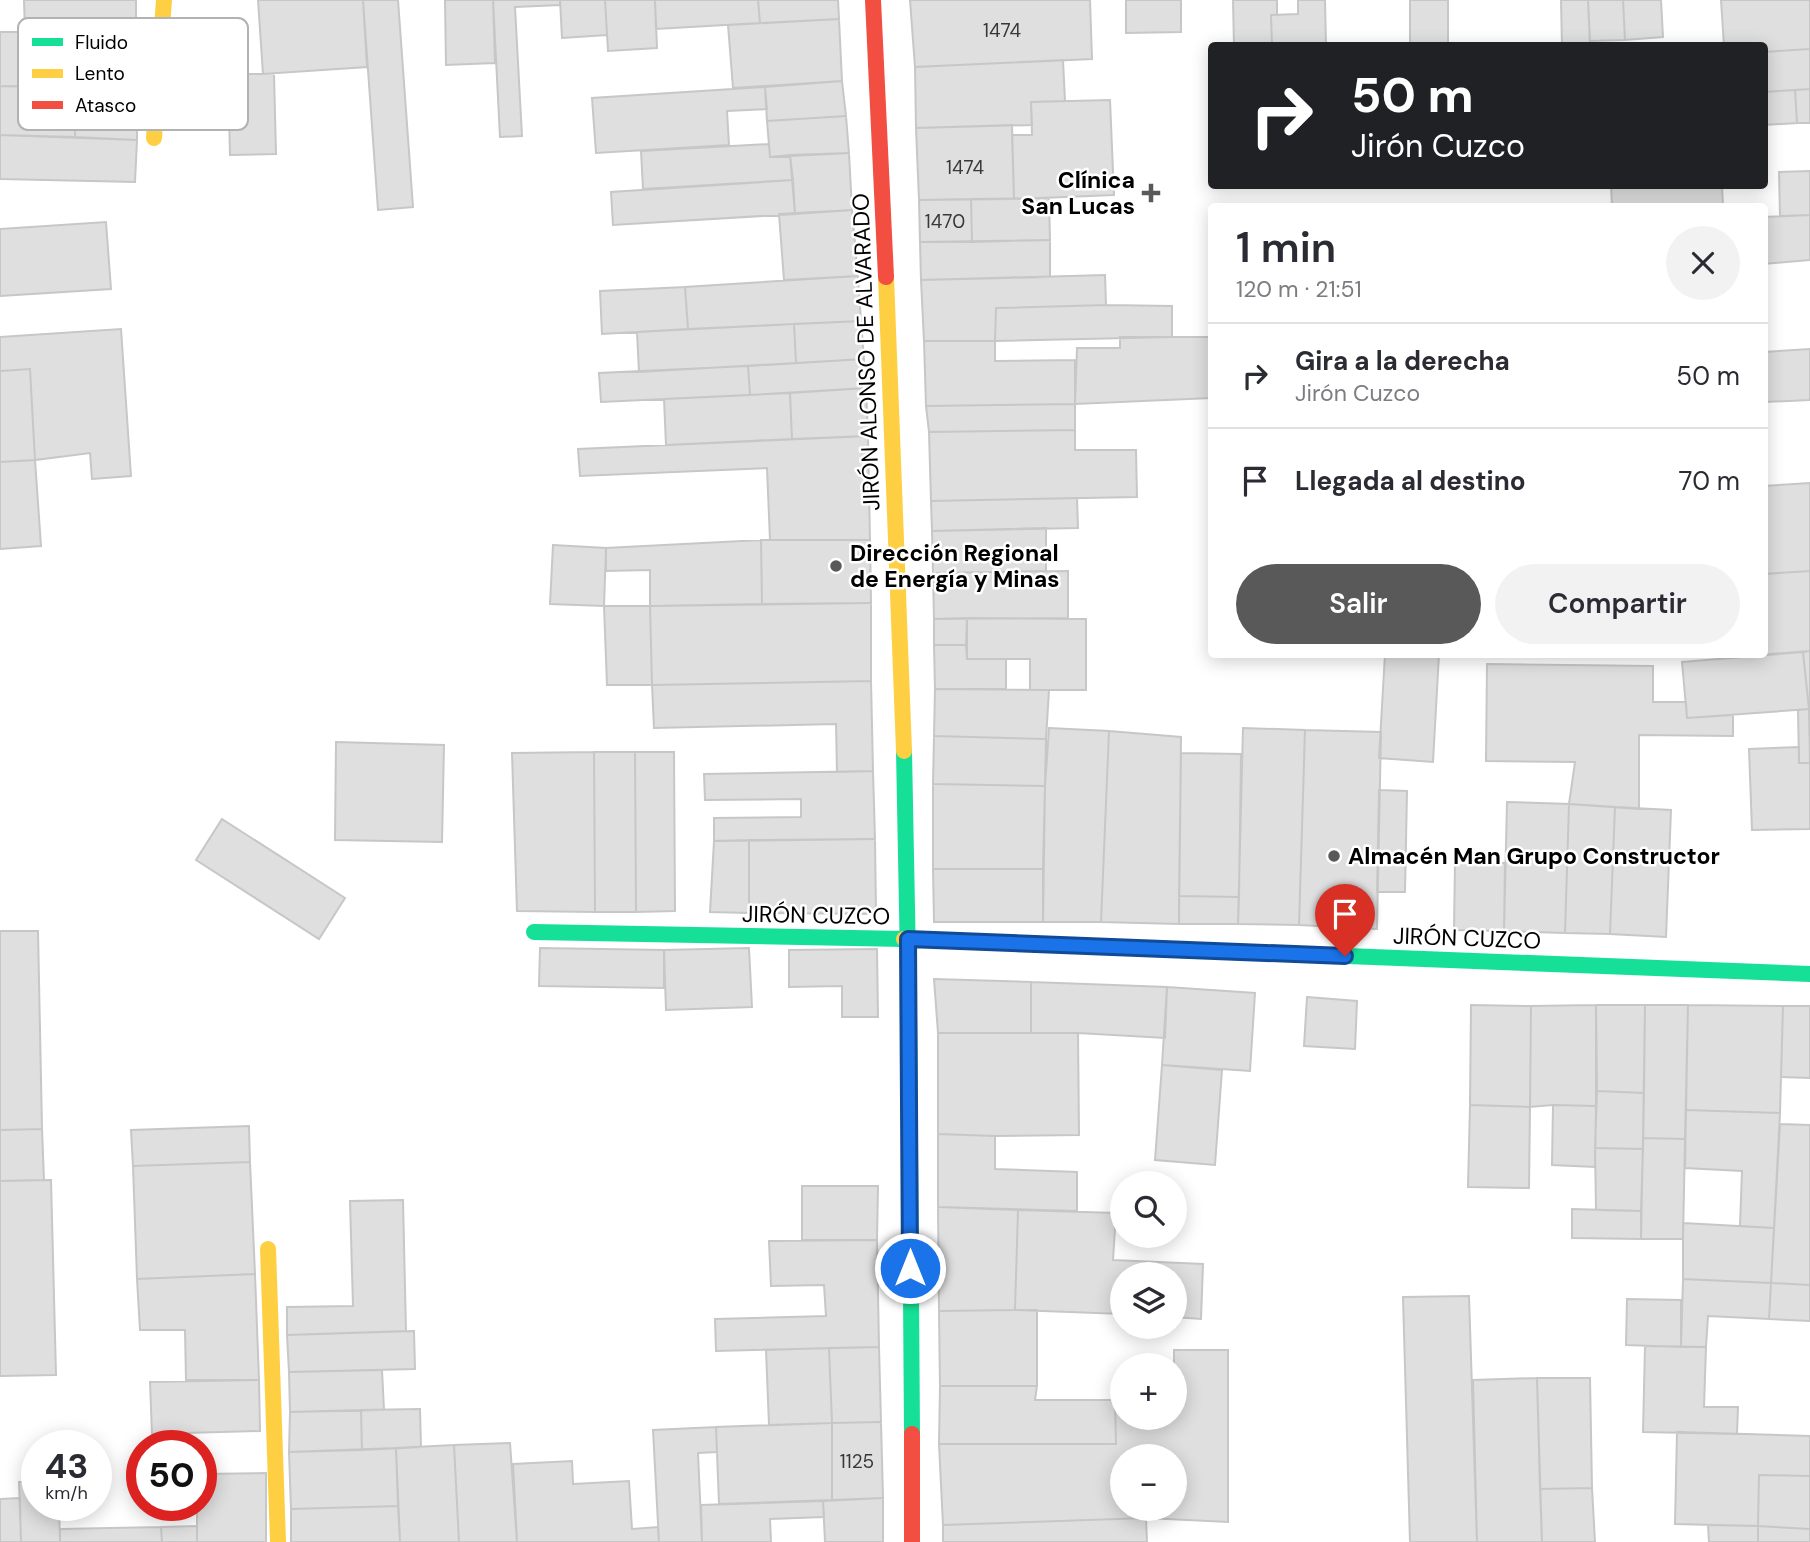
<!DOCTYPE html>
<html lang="es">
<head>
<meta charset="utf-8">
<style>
	body { margin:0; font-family:"DM Sans",sans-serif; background:#f2f2f3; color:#2b2b33; height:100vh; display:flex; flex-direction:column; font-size:26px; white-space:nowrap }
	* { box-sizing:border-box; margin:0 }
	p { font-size:23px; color:#7c7c81 }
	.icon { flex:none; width:38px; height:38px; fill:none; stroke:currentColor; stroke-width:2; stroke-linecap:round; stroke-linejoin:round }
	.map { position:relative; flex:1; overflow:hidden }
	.panel { position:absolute; left:1208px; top:203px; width:560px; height:455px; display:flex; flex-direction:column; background:#fff; border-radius:7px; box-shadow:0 4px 18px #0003 }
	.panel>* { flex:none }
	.hud { position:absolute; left:1208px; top:42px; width:560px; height:147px; border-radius:7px; box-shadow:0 4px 18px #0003; background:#202124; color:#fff; overflow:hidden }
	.buttons { position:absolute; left:1110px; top:1171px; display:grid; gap:14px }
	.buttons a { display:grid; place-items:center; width:77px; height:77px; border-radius:50%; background:#fff; box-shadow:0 4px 18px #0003; font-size:35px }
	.speed { position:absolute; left:21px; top:1430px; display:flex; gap:14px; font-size:35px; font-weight:700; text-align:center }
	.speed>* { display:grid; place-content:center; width:91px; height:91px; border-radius:50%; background:#fff; box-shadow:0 4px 18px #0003; line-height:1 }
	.speed small { font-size:18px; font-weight:400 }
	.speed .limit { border:10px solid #d22; background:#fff; color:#111 }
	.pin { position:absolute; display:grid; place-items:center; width:60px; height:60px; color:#fff; margin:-72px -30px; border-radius:50% 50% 50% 0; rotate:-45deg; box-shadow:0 0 7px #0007 }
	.pin .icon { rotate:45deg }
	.me { position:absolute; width:77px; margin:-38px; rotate:0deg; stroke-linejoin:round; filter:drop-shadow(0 0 5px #0008) }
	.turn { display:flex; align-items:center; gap:24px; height:147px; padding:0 28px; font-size:32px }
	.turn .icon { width:91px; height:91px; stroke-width:2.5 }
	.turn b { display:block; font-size:49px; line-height:60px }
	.round { display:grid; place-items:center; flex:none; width:74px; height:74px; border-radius:37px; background:#f2f2f3 }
	.summary { display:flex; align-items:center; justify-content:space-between; height:119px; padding:0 28px }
	h1 { font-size:42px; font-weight:600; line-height:52px }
	.primary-button { display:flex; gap:14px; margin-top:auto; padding:14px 28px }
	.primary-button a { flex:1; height:80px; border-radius:42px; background:#595959; color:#fff; font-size:28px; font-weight:600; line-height:80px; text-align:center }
	.primary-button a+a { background:#f2f2f3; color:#2b2b33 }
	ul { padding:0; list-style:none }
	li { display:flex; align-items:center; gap:21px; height:105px; padding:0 28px; border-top:2px solid #e1e1e2 }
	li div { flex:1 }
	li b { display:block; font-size:26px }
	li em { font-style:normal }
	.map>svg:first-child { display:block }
</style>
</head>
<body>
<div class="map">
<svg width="1810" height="1542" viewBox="0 0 1810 1542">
	<rect width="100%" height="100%" fill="#fff"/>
	<path fill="#dfdfdf" stroke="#c7c7c7" stroke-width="2" fill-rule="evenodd" d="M24,0h112v32h-111z
		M258,0h105l4,67 -104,7z
		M363,0h35l15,207 -35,3z
		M445,0h48l2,63 -49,2z
		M493,0h67v5l-45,2 7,129 -22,1z
		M560,0h45l2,35 -45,3z
		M605,0h50l2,48 -49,3z
		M655,0h103l2,23 -104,6z
		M758,0h80l1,19 -79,4z
		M910,0h180l2,59 -177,8z
		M1126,0h55v32l-55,1z
		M1233,0h44v15h-6l1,31h-38z
		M1298,0h27l1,46h-54l-1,-31 27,-1z
		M1410,0h38v46h-38z
		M1561,0h27l2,46h-28z
		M1588,0h35l2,40 -35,1z
		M1623,0h38l2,37 -38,3z
		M1721,0h89v49l-46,3v-6h-40z
		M839,19l3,62 -109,7 -5,-63z
		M0,32h39v55l-39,-1z
		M1810,49v40l-46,3v-40z
		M1063,60l2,41 -34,1 1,23 -116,3 -1,-61z
		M228,74h46l2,80 -46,1z
		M842,81l4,35 -79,5 -2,-34z
		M0,86l76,1 -1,50 -75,-2z
		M76,87h61v53l-62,-3z
		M765,87l2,22 -40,2 2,34 -133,8 -4,-55z
		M1810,89v34h-13l-2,-33z
		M1795,90l2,33 -33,2v-33z
		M1110,100l4,95 -100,4 -2,-64h20l-1,-33z
		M846,116l3,37 -79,4 -3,-36z
		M1012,125l2,74 -95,1 -3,-72z
		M0,135l137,5 -2,42 -135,-3z
		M769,144l1,13 20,-2 3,25 -150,9 -2,-38z
		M849,153l3,57 -57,4 -5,-59z
		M1810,171v44l-30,1 -1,-44z
		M793,180l2,34 -182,11 -2,-33z
		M1611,186h111l1,20h-111z
		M1049,198l1,42 -78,2 -1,-43z
		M971,199l1,43h-52l-1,-42z
		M852,210l6,66 -74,4 -5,-66z
		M1810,215v45l-46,4v-47z
		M106,222l5,67 -111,7v-67z
		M1050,240v37l-129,3 -1,-38z
		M1105,275l1,30 -110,3 -1,33h-71l-3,-61z
		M858,276l3,45 -173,8 -3,-42z
		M685,287l3,42 -86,5 -2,-43z
		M1106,305l66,1v31l-177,4 1,-33z
		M861,321l3,38 -68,4 -2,-39z
		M794,324l2,39 -157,9 -2,-40z
		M121,329l10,147 -39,3 -2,-26 -55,7 -5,-91 -30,2v-34z
		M1120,337h91v61l-136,6 2,-56h43z
		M924,341h71v20l80,-1v44l-149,2z
		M1810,349v51l-46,2v-50z
		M864,359l2,29 -116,7 -2,-29z
		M748,366l2,29 -149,7 -2,-29z
		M30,369l5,91 -35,2v-91z
		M866,388l2,48 -76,3 -2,-46z
		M790,393l2,46 -126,6 -2,-46z
		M1075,404v26l-146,2 -3,-26z
		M1075,430v20h61l1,47 -206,4 -2,-69z
		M868,436l2,104h-100l-3,-72 -187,8 -2,-27z
		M35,460l6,86 -41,3v-87z
		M1810,483v88l-46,3v-88z
		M1077,498l1,30 -146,3 -1,-30z
		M1046,528v43l-113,2 -1,-42z
		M761,540h109l1,63 -109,1z
		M761,540l1,64 -112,2v-36l-44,1v-23z
		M553,545l53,3 -2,58 -54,-2z
		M1068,571v47l-134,1 -1,-46z
		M1810,571v80l-90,7 -1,-4h45v-80z
		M871,603v78l-219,4 -2,-79z
		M604,606h46l2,79h-45z
		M967,618l119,1v71h-56v-31h-63z
		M967,618l-1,27h-32v-26z
		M934,645h32l1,14h39v30h-71z
		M1810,651v58h-1l-6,-57z
		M1803,652l6,57 -122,9 -5,-56z
		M1385,654h54l-6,108 -54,-4z
		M1487,664l166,2v36h33l1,16 46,-3v21l-94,-1v74l-70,-5 6,-42 -89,-1z
		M871,681l2,90 -36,1 -1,-48 -182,4 -2,-43z
		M935,689l114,1 -3,49 -112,-3z
		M1809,709l1,54h-11l-1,-53z
		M1049,728l60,3 -8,191h-58l2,-136z
		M1243,728l62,2 -6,195 -61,-1z
		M1305,730l76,2 -4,197 -78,-4z
		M1109,731l72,6 -2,187 -78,-2z
		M934,736l112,3 -1,47 -112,-2z
		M336,742l108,3 -2,97 -107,-2z
		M1799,747v16h11v66l-58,1 -3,-81z
		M594,752l1,160 -78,-1 -5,-158z
		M594,752h41l1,160h-41z
		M635,752h39l1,159 -39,1z
		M1181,753l60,1 -2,143 -60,-1z
		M873,771l2,68 -161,2v-23l87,-1v-18l-96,1 -1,-26z
		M933,784l112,2 -2,83h-110z
		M1379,790l28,1 -2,101h-28z
		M1507,802l62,2 -4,129 -61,-2z
		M1569,804l46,3 -5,127 -45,-1z
		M1615,807l56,3 -5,127 -56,-3z
		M222,819l123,79 -26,41 -123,-79z
		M875,839l1,75 -127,-1v-73z
		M749,840v73l-39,-1 4,-71z
		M1455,862l50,1 -1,68 -50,-1z
		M933,869h110v53h-109z
		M1179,896l60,1 -1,27h-59z
		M0,931h38l4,198 -42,1z
		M540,948l124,2v38l-125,-2z
		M749,948l3,59 -86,3 -2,-60z
		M877,949l1,68h-36v-31l-53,1v-37z
		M934,979l97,3v51h-93z
		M1031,982l136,5 -2,51 -87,-5h-47z
		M1167,987l88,6 -5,78 -88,-6z
		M1307,997l50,4 -2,48 -51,-3z
		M1471,1005l60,1 -1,101 -60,-2z
		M1596,1005h49l-1,88 -47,-2z
		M1596,1005v101l-43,-1 -23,2 1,-101z
		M1645,1005h43l-3,134 -42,-1z
		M1688,1005l95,1 -3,107 -94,-3z
		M1783,1006h27v72l-29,-1z
		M938,1033h140l1,102 -84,1 -57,-2z
		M1162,1065l60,5 -7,95 -60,-5z
		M1597,1091l47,2 -1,56 -48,-1z
		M1470,1105l60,2 -1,81 -61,-1z
		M1553,1105l43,1 -1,61 -43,-2z
		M1686,1110l94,3 -6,115 -34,-2 2,-55 -57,-3z
		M1780,1124l30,1v160l-39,-2z
		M249,1126l1,36 -117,4 -2,-36z
		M42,1129l2,51 -44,1v-51z
		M938,1134l57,2v33l82,3v39l-139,-4z
		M1643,1138l42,1 -2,100h-42z
		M1595,1148l48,1 -2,62 -45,-1z
		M250,1162l5,112 -118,5 -4,-113z
		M51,1180l5,195 -56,1v-195z
		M802,1186h76l-1,54h-75z
		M403,1200l3,131 -119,4v-28l66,-1 -3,-105z
		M938,1207l80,3 -3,100 -76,1z
		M1572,1209l69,2v28l-69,-1z
		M1018,1210l98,3 -3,47 90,4 -2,55 -27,-2v-43h-52v40l-107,-4z
		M1683,1223l91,5 -3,55 -88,-4z
		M877,1240l2,107 -163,4 -1,-32 111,-3 -2,-31 -53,1 -2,-45z
		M255,1274l4,106h-73l-1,-50h-45l-3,-51z
		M1683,1279l88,4 -2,36 -61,-3 -2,31h-25z
		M1771,1283l39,2v36l-41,-2z
		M1469,1296l8,246h-67l-7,-245z
		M1627,1299l54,1v47l-55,-2z
		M1015,1310h22v76h-97l-1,-75z
		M414,1331l1,38 -126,3 -2,-37z
		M1645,1346l61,1 -2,60h34l-1,27 -94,-2z
		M879,1347l2,75 -49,1 -3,-75z
		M829,1348l3,75 -63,2 -3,-75z
		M1174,1350h54v172l-82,-4 -203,7 -4,-81h177l-1,-44h7v18h52zM1122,1456h52v52h-52z
		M382,1370l2,40 -94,2 -1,-40z
		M1537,1378l5,164h-65l-4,-162z
		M1537,1378h53l2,110 -52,1z
		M259,1380l1,51 -108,3 -2,-52z
		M940,1386h97l-2,14h80l1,44h-177z
		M420,1409l1,38 -59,3 -1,-40z
		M361,1410l1,40 -73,2 1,-40z
		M881,1422l2,76 -51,2v-77z
		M832,1423v77l-113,4 -3,-77z
		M716,1427l1,25 -19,1 4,89h-43l-6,-112z
		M1677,1432l133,4v40l-51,-1 -1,51 -83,-2z
		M510,1443l7,99h-58l-5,-97z
		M454,1445l5,97h-59l-4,-94z
		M396,1448l2,58 -107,3 -2,-57z
		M572,1461l1,23 56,-3 3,48 26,-2 1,15h-142l-4,-78z
		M266,1473v69h-69v-37h4v-31z
		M1759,1475l51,1v53l-52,-3z
		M19,1482h18v23h22l1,37h-39z
		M1592,1488l3,54h-53l-2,-53z
		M20,1498l1,44h-21v-43z
		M883,1498v44h-58l-2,-41z
		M823,1501l1,16 -54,2 1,23h-69l-1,-37z
		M398,1506l2,36h-109v-33z
		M1146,1518l1,24h-204v-17z
		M1708,1525l50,1v16h-49z
		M197,1526v16h-35l-1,-15z
		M1758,1526l52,3v13h-52z
		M161,1527l1,15h-102v-13z"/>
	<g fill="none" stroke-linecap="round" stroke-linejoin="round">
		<path stroke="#16e098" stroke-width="16" d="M904,751l5,262 3,421
			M534,932l370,7
			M1270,953l540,21"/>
		<path stroke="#ffcf43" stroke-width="16" d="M154,138l10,-138
			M886,277l18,474
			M904,939l366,14
			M268,1249l10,293"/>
		<path stroke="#f24e42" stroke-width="16" d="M873,0l13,277
			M912,1434v108"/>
	</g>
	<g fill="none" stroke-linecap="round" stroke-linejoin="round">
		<defs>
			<path id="route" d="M910,1268l-2,-329 437,17"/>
		</defs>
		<use href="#route" stroke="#114b97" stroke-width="18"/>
		<use href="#route" stroke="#1a73e8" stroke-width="12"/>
	</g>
	<g fill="#595959" stroke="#fff" stroke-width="2.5">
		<path d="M1147.5 182.5h7v7h7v7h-7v7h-7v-7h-7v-7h7z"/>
		<circle cx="836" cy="566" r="7"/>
		<circle cx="1334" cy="856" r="7"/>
	</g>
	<g text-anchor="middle" stroke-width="5" stroke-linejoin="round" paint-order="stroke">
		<g font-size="19" fill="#383838">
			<text x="1002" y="37">1474</text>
			<text x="965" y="174">1474</text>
			<text x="945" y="228">1470</text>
			<text x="857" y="1468">1125</text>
		</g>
		<g font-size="23" font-weight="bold" fill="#000" stroke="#fff" text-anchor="start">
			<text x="1135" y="188" text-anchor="end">Clínica<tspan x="1135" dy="26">San Lucas</tspan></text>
			<text x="850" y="561">Dirección Regional<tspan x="850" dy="26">de Energía y Minas</tspan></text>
			<text x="1348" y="864">Almacén Man Grupo Constructor</text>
		</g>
		<g font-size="23" fill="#000" stroke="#fff">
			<text transform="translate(866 352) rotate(-92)" y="8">JIRÓN ALONSO DE ALVARADO</text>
			<text transform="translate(816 915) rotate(1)" y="8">JIRÓN CUZCO</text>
			<text transform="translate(1467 938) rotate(2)" y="8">JIRÓN CUZCO</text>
		</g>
	</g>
	<rect x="18" y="18" width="230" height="112" rx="10" fill="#fff" stroke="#b2b2b2" stroke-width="2"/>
	<rect x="32" y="38" width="31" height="8" fill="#16e098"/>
	<rect x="32" y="69" width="31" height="9" fill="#ffcf43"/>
	<rect x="32" y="101" width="31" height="8" fill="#f24e42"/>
	<g font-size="19" fill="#000">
		<text x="75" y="49">Fluido</text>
		<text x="75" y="80">Lento</text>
		<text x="75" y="112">Atasco</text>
	</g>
</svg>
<div class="buttons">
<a><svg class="icon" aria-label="search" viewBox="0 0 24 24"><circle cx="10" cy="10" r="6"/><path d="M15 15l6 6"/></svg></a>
<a><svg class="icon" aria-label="layers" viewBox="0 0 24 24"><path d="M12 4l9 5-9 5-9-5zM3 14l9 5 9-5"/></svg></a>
<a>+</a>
<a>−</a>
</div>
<div class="speed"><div>43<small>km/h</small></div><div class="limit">50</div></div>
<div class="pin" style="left:1345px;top:956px;background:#d93025"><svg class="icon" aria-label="arrive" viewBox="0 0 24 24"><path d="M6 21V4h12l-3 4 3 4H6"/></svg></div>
<svg class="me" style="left:910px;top:1268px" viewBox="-20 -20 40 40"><circle r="17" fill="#1a73e8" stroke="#fff" stroke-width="3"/><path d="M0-11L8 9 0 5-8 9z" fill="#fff"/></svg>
<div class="hud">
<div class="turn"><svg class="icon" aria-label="right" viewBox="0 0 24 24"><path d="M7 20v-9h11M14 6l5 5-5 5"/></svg><div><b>50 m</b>Jirón Cuzco</div></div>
</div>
<section class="panel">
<div class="summary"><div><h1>1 min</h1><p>120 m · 21:51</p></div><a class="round"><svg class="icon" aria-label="close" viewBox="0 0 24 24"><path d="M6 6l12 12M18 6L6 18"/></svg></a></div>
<ul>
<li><svg class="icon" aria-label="right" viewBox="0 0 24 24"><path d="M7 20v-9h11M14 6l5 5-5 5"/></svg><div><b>Gira a la derecha</b><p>Jirón Cuzco</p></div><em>50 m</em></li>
<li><svg class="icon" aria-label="arrive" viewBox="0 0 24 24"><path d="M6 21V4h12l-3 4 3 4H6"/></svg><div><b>Llegada al destino</b></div><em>70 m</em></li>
</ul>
<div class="primary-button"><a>Salir</a><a>Compartir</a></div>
</section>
</div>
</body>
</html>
